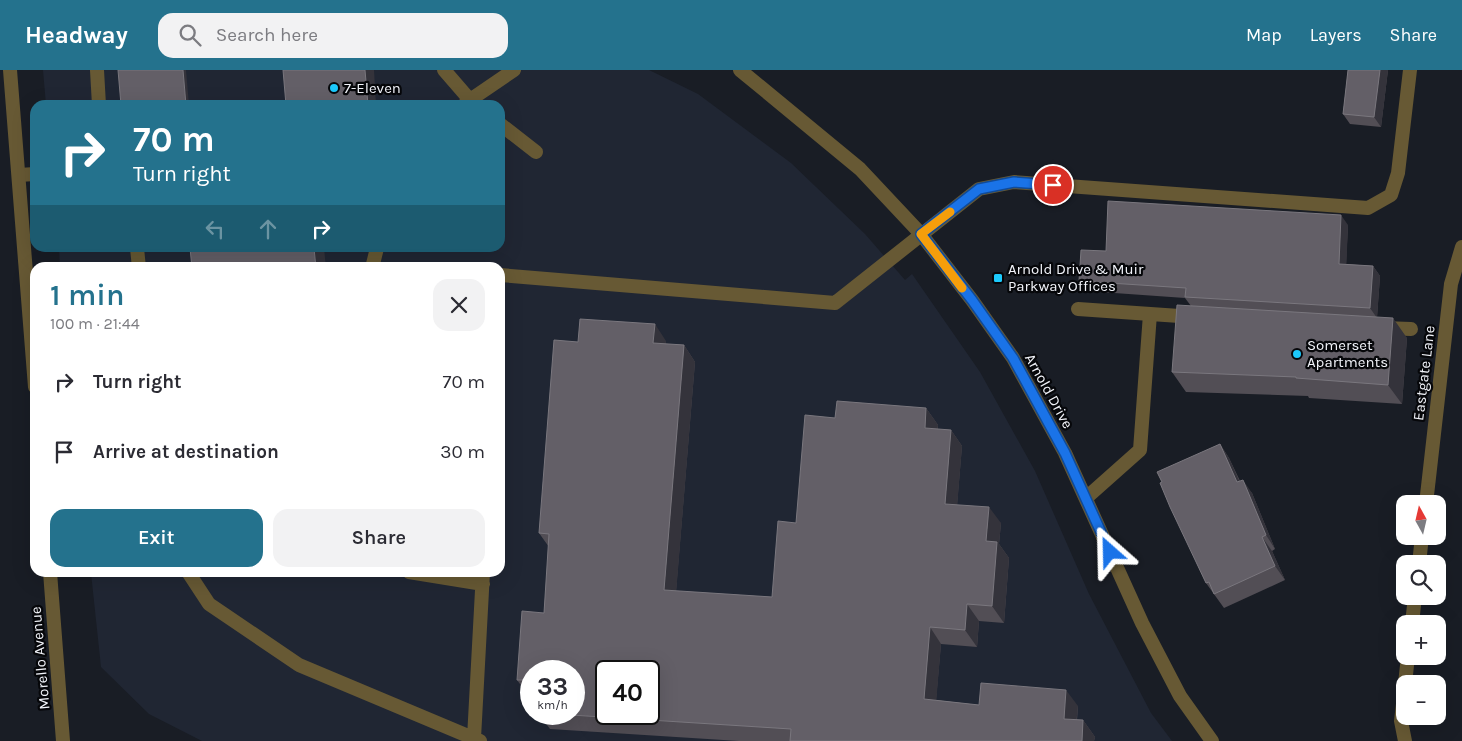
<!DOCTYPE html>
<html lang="en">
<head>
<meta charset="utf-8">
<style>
	body { margin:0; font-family:Karla,sans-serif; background:#f2f2f3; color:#2b2b33; height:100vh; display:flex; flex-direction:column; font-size:19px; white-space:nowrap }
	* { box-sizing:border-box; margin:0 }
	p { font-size:16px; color:#7c7c81 }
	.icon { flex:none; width:28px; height:28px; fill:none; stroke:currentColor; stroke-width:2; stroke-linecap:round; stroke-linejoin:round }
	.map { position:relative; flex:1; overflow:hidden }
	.details { position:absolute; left:30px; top:192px; width:475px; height:315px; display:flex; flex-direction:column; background:#fff; border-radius:15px; box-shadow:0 5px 20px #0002 }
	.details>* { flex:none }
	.top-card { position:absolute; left:30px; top:30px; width:475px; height:152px; border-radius:15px; box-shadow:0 5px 20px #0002; background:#24728d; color:#fff; overflow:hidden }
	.needle { width:32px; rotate:352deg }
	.fabs { position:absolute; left:1396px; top:425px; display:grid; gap:10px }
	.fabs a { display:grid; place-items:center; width:50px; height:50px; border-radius:10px; background:#fff; box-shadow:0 5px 20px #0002; font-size:25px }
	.speed { position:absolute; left:520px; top:590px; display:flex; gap:10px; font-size:25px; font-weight:700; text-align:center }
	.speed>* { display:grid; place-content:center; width:65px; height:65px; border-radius:50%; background:#fff; box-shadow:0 5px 20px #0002; line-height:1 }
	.speed small { font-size:12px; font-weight:400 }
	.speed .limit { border:2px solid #111; border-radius:8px; background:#fff; color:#111 }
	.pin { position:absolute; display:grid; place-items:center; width:42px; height:42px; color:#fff; margin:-21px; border:2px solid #fff; border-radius:50%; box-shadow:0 1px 5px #0007 }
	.me { position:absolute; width:55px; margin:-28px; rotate:335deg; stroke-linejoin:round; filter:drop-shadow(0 0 4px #0008) }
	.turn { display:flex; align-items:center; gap:18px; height:105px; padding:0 20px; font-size:22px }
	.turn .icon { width:65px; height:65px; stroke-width:2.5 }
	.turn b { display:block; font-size:35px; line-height:42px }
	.lanes { display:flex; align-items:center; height:48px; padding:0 20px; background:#0003; justify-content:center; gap:25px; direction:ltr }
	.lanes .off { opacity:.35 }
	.round { display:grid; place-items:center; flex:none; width:52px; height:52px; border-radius:15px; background:#f2f2f3 }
	.head { display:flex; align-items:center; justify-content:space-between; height:85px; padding:0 20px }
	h1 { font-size:30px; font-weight:600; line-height:38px; color:#24728d }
	.cta { display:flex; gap:10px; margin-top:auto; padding:10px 20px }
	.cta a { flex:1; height:58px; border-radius:15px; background:#24728d; color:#fff; font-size:20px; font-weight:600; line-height:58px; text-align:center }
	.cta a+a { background:#f2f2f3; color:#2b2b33 }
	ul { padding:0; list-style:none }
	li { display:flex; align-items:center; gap:15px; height:70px; padding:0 20px }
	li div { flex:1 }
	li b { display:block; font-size:19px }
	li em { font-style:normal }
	header { display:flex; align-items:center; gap:30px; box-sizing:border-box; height:70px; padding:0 25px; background:#24728d; color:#fff }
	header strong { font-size:24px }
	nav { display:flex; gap:28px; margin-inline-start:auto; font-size:18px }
	.search { width:350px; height:45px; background:#f2f2f3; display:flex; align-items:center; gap:12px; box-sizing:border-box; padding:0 18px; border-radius:15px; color:#7c7c81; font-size:19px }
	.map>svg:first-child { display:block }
</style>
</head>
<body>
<header>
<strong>Headway</strong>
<div class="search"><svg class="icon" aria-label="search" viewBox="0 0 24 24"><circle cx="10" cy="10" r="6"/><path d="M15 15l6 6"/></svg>Search here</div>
<nav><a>Map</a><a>Layers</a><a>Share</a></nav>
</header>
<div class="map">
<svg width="1462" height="671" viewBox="0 0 1462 671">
	<rect width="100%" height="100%" fill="#191d25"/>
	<path fill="#202633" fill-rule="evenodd" d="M43,0h606l49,24 93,69 74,71 40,46 7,-6 68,98 55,99 54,123 62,119 21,28h-970l-53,-27 -48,-47 -10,-94 409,-1v-304h-440l-1,-20h441v-143h-454zM531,601h43v43h-43zM606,601h43v43h-43z"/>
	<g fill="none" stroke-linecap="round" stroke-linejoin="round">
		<path stroke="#675934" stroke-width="14" d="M97,0l2,35
			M444,0l26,30 6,4
			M464,35l6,-5 44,-30
			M500,54l36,28
			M19,105l16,-1
			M137,178l2,20
			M372,198l5,-20
			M500,205l335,28 144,-114 35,-7 354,26 23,-13 7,-22 12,-103
			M1078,239l116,8
			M1383,258l28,1
			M1086,428l54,-48 10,-136
			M188,502l21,32 90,61 181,76
			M409,502l74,12
			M474,668l9,-166"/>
		<path stroke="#675934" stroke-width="14" d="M1426,434l25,-220 11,-37
			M1419,494l3,-28
			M1412,554l3,-28
			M1405,614l3,-28
			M1405,671l-4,-20 4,-34"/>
		<path stroke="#675934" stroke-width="14" d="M10,0l25,317
			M740,0l120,99 61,65 51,66 41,58 52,95 77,170 38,73 32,45
			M50,502l13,169"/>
	</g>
	<path fill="#524e55" d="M1348,0h40l-7,57 -31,-3 -7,-10z
		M1348,155l-2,39 27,2 7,10 -3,41 30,21 -5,66 -93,-6 -1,-2 -122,-4 -14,-20 19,-66 -6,-8 -99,-7 -7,-10 27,-30z
		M666,271v3l18,1 11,17 -19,229 96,6 24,-74 39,-105 91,-10 12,17v4l13,1 11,16 -5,59 44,18 -2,21 10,14 -5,65 -25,-2 -2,26 -36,-3 -5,56 43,5 99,1 -1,14h6l12,17 -1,4h-355l-189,-12 -11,-15h35l-43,-43v25h-2l-12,-16 27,-67 5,-66 -10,-14 39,-191z
		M1220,374l9,14 11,23 12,12 23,56 -3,2 13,29 -61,28 -18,-25 -44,-101z"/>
	<path fill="#34333b" d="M183,0h3l3,35h-3z
		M365,0h9l2,35h-8z
		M1380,0h8l-7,57 -7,-10z
		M1341,145l7,10 -2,49 -7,-10z
		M314,178h10l2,20h-10z
		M1373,196l7,10 -3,42 -7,-10z
		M1393,248l14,20 -5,66 -14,-19z
		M655,254l11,17 -1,18 -12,-16z
		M684,275l11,17 -20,244 -11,-16z
		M926,338l12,17 -2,19 -11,-16z
		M951,360l11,16 -6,74 -11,-16z
		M1220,374l9,14 17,38 -9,-14z
		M1243,410l9,13 23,56 -9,-14z
		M989,437l12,16 -2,21 10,14 -5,65 -12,-17 -6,-65z
		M1262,467l10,14 13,29 -10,-14z
		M967,534l12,17 -2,26 -12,-17z
		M930,557l11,17 -6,72 -11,-17z
		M1066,620l12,16 -3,29 -11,-16z
		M1083,650l12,17 -1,4h-12z"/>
	<path fill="#635f67" stroke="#7a777e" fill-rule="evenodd" d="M118,0h65l3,35h-65z
		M283,0h82l3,35h-82z
		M1348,0h32l-6,47 -31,-3z
		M1108,131l233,14 -2,49 34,2 -3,42 -185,-11 1,-9 -107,-7 2,-31 25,1z
		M190,178h124l2,20h-124z
		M1177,235l216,13 -5,67 -92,-7v-1l-124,-5z
		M580,249l75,5 -2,19 31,2 -20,245 108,7 6,-76 18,2 9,-108 30,3 2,-17 89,7 -1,20 26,2 -6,74 44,3 -3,34 11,1 -5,64 -25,-2 -2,26 -35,-3 -6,72 55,6 2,-22 85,7 -2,29 19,1 -1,21h-292l1,-12 -236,-15h19v-43h-43v9h-14l5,-69 22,2 5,-79 -10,-1 15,-193 24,2zM606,601h43v43h-43z
		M1220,374l17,38 6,-2 23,55 -4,2 13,29 -61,28 -5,-12 -3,1 -36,-76 -10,-24 2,-1 -5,-10z"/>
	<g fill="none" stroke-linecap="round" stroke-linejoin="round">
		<defs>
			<path id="route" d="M1053,115l-39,-3 -35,7 -58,45 51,66 41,58 52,95 45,99"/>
		</defs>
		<use href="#route" stroke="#114b97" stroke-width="12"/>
		<use href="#route" stroke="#1a73e8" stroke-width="9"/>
		<path stroke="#f59e0b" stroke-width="9" d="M950,142l-29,22 41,54"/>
	</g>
	<g fill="#1cc9fc" stroke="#06070a" stroke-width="2">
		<circle cx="334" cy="18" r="5"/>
		<rect x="993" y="203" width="10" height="10" rx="2.5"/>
		<circle cx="1297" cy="284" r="5"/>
	</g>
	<g text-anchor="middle" stroke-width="4.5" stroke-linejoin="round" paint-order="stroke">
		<g font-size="15" fill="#f2f4fa" stroke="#06070a" text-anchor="start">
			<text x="344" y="23">7-Eleven</text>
			<text x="1008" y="204">Arnold Drive &amp; Muir<tspan x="1008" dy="17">Parkway Offices</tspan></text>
			<text x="1307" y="280">Somerset<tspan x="1307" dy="17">Apartments</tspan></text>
		</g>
		<g font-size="15" fill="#f2f4fa" stroke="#06070a">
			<text transform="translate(1424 303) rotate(-83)" y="5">Eastgate Lane</text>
			<text transform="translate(1049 321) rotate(61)" y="5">Arnold Drive</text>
			<text transform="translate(40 588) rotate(-95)" y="5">Morello Avenue</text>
		</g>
	</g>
</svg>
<div class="fabs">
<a><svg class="needle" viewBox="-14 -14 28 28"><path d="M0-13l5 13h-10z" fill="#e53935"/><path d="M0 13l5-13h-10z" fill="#7c7c81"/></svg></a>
<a><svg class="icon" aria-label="search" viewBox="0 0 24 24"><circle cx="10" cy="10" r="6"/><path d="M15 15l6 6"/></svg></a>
<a>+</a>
<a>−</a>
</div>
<div class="speed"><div>33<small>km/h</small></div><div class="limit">40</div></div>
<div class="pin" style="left:1053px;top:115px;background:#d93025"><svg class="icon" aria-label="arrive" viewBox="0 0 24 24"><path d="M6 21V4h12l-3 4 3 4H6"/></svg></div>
<svg class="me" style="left:1110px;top:482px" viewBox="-20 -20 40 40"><path d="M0-17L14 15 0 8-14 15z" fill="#1a73e8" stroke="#fff" stroke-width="4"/></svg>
<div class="top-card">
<div class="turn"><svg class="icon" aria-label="right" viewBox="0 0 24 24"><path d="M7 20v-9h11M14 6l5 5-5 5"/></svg><div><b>70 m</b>Turn right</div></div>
<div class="lanes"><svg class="icon off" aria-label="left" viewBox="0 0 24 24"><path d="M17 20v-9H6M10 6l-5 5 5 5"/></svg><svg class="icon off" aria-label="ahead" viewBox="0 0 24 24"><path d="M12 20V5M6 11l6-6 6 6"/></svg><svg class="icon" aria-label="right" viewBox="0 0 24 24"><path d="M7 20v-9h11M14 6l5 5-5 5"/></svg></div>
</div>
<section class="details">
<div class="head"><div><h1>1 min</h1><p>100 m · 21:44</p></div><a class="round"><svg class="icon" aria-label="close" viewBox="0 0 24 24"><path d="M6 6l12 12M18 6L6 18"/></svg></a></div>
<ul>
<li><svg class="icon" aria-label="right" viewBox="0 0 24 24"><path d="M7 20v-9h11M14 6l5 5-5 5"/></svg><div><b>Turn right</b></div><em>70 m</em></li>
<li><svg class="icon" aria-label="arrive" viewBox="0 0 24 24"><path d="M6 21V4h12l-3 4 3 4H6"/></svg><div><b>Arrive at destination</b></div><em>30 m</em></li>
</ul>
<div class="cta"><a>Exit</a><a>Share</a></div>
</section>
</div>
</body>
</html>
